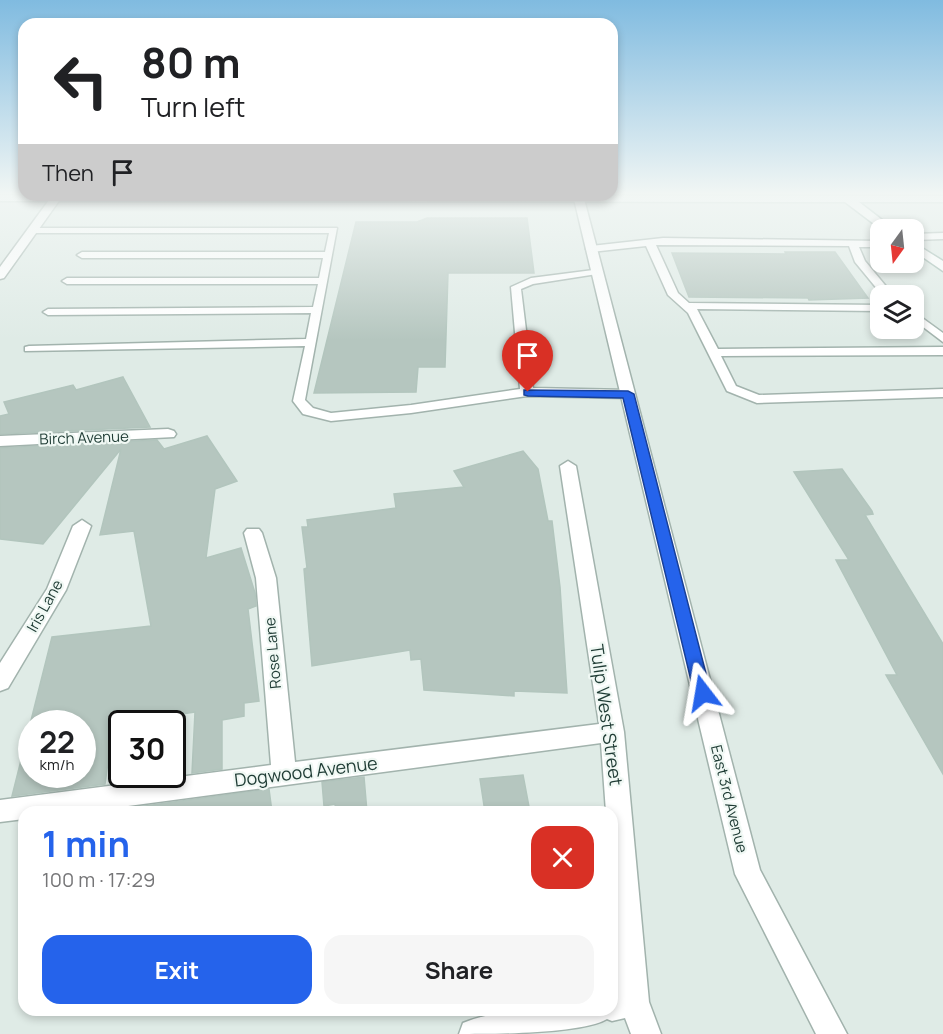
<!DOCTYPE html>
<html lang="en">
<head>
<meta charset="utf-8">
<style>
	body { margin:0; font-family:Manrope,sans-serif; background:#f6f6f6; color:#202124; height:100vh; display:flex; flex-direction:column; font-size:22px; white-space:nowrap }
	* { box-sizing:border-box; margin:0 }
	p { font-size:20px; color:#757577 }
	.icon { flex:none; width:33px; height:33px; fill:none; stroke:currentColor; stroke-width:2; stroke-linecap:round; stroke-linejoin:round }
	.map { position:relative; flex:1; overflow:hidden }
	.panel { position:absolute; left:18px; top:806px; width:600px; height:210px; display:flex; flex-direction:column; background:#fff; border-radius:18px; box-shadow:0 3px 9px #0003 }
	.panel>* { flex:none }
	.banner { position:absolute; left:18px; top:18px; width:600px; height:183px; border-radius:18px; box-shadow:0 3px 9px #0003; background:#fff; color:#202124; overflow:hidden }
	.needle { width:39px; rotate:195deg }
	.controls { position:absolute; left:870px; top:219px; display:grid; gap:12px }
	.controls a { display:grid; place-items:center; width:54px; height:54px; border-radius:12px; background:#fff; box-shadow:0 3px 9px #0003; font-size:30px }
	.speed { position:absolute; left:18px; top:710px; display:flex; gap:12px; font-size:30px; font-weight:700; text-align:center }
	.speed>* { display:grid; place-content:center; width:78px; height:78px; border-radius:50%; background:#fff; box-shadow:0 3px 9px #0003; line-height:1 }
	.speed small { font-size:15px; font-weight:400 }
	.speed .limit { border:3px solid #111; border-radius:9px; background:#fff; color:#111 }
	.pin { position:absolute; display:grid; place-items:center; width:51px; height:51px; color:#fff; margin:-62px -26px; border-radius:50% 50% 50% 0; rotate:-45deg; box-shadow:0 0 6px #0007 }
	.pin .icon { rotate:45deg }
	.me { position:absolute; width:66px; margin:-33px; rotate:346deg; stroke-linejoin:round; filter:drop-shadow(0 0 4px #0008) }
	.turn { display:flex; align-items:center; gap:21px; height:126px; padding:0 24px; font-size:27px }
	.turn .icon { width:78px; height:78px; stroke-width:2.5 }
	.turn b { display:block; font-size:42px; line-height:51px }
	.then { display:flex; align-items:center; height:57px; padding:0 24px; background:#0003; gap:12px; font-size:22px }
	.round { display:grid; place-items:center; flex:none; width:63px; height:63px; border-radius:18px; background:#f6f6f6 }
	.head { display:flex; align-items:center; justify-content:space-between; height:102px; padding:0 24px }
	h1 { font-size:36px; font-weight:700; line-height:45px; color:#2563eb }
	.cta { display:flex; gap:12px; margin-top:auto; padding:12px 24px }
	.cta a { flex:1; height:69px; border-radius:18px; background:#2563eb; color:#fff; font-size:24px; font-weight:700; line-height:69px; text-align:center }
	.cta a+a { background:#f6f6f6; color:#202124 }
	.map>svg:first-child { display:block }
</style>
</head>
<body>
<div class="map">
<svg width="943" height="1034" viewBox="0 0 943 1034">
	<rect width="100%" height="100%" fill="#dfebe6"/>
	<path fill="#b5c6bf" stroke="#b2c5bd" stroke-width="1.5" fill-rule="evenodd" d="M427,218h100l7,55h-86l-3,94h-27l-2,25 -102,1 42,-171h61z
		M785,252h50l33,46 -59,2 -1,-2 -119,-1 -17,-44 114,1z
		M123,377l27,50 -150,7v-18l9,-2 -5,-12 69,-17 3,5z
		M207,436l30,45 -22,8 -9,69 35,-10 14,45 1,13 -8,3 11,92 -15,2v13l-22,4v49l-30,4 3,-61 -73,11v9l-10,1 -7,51 -93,12 40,-159 99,-11 -17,-95 -34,4 21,-86 -78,95 -43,-5v-91l157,-8 7,9zM32,723h50v51h-50z
		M523,451l15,18 10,52h4l8,66 7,106 -53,-2v5l-90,-6 -3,-31 -10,1 -1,-10 -98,16 -8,-97 3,-1 -5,-41h6l-1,-7 89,-12 -2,-14 70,-7 -10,-16z
		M842,469l30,42 1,3 -8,1 78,129v130l-57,-99h11l-61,-115h13l-55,-88z
		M523,775l7,37h-45l-5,-33z
		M364,777l3,35h-31l-1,-8 -11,2 -2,-24z
		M269,789l3,23h-148l-1,-3z"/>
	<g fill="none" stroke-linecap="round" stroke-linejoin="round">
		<defs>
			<path id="lane" d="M32,228h305l-32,172 8,8 18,5 80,-8 109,-16 -9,-102 20,-9 70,-9v4l-4,1 -64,10 -12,5 12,99 95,2 6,4 -6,4 -101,-2 -116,17 -80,8 -28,-7 -10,-13 12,-55 -280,5v-4l4,-1 277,-7 5,-26 -263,2 -5,-3 5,-3 265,-2 5,-23h-251l-5,-3 5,-3h252l4,-20h-241l-5,-3 5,-3h243l4,-19h-300l-2,-2z
				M943,233v6l-29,1v-6z
				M663,238l217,3v6h-21l6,14 29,35h-11l-28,-34 -6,-16 -193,-1 22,48 11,10 191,2v6l-183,-2 21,40 225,-2v8l-222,1 15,30 23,9 184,-6v8l-186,6 -30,-12 -39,-78 -20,-18 -22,-49 -55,6 -5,-3 5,-3z
				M914,312l29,21v9l-29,-22z"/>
			<path id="street" d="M52,196l9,2 -57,80 -4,1v-12z
				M579,196l5,3 176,671 87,164h-31l-81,-160 -161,-675z
				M168,429l6,2 2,3 -2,3 -174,9v-10z
				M568,461l8,5 48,266 25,270 12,32h-30l-6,-16 -13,3 -5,-2c-25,15 -114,15 -148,15l4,-11c47,-19 100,-13 149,-13v-19l6,-1 -6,-92v-86h-6l-5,-69 -518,69h-59v7l-24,3v-22l271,-35 -15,-187 -12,-45 3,-4h12l3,4 14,45 19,184 304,-38 -39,-258z
				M82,520l9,6 -25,64 -58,98 -8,3v-28l47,-74 26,-63z"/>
			<path id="secondary" d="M0,195l943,1v6h-84l36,28h-13l-37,-28 -845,-1z
				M914,243l29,18v10l-29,-20z"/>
			<path id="highway" d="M369,195h59l3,3 -5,3 -52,-3z"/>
		</defs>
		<use href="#lane" stroke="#a2b3ad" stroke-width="3"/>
		<use href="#street" stroke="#a2b3ad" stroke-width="3"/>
		<use href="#secondary" stroke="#9db8af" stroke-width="3"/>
		<use href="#highway" stroke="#c0c8c6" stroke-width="3"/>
		<use href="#lane" fill="#fff" fill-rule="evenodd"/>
		<use href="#street" fill="#fff" fill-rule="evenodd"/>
		<use href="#secondary" fill="#fff" fill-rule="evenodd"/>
		<use href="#highway" fill="#2a6a5e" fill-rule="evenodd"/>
	</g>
	<linearGradient id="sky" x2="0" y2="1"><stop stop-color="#80bbe0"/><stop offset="0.57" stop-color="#f1f6f4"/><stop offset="1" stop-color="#f1f6f4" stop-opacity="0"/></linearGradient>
	<rect width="943" height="340" fill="url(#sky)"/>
	<path fill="#2563eb" stroke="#184099" stroke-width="1.5" d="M524,390l104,1 6,3 77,299 -2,5h-12l-3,-5 -71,-295 -95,-2 -4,-1z"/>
	<g text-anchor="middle" stroke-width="4.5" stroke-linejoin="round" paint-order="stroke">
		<g font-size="15" fill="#1f3c35" stroke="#f0f8f4">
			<text transform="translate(84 438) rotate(-2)" y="5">Birch Avenue</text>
			<text transform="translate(45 606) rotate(-61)" y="5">Iris Lane</text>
			<text transform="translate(273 653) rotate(-95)" y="5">Rose Lane</text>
			<text transform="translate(729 799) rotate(76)" y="5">East 3rd Avenue</text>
		</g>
		<g font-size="18" fill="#1f3c35" stroke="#f0f8f4">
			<text transform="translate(606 715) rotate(82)" y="6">Tulip West Street</text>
			<text transform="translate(306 772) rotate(-7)" y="6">Dogwood Avenue</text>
		</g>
	</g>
</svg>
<div class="controls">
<a><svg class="needle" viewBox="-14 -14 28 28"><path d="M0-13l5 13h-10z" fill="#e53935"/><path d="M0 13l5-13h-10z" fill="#757577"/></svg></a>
<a><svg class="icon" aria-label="layers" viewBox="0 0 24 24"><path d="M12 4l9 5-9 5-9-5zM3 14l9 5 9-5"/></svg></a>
</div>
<div class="speed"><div>22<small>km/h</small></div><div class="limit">30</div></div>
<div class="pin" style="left:528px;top:392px;background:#d93025"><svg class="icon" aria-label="arrive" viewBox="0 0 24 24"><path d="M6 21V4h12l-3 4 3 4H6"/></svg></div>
<svg class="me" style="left:703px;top:693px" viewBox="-20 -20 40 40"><path d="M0-17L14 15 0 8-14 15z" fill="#2563eb" stroke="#fff" stroke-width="4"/></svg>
<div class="banner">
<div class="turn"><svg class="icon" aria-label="left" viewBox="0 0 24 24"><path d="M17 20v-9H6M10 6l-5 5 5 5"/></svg><div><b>80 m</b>Turn left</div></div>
<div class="then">Then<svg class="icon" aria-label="arrive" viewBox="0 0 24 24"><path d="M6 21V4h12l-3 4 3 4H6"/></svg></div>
</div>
<section class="panel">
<div class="head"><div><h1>1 min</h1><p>100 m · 17:29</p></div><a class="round" style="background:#d93025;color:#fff"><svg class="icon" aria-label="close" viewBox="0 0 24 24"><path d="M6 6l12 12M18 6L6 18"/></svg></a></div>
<div class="cta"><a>Exit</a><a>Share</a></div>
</section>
</div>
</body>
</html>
